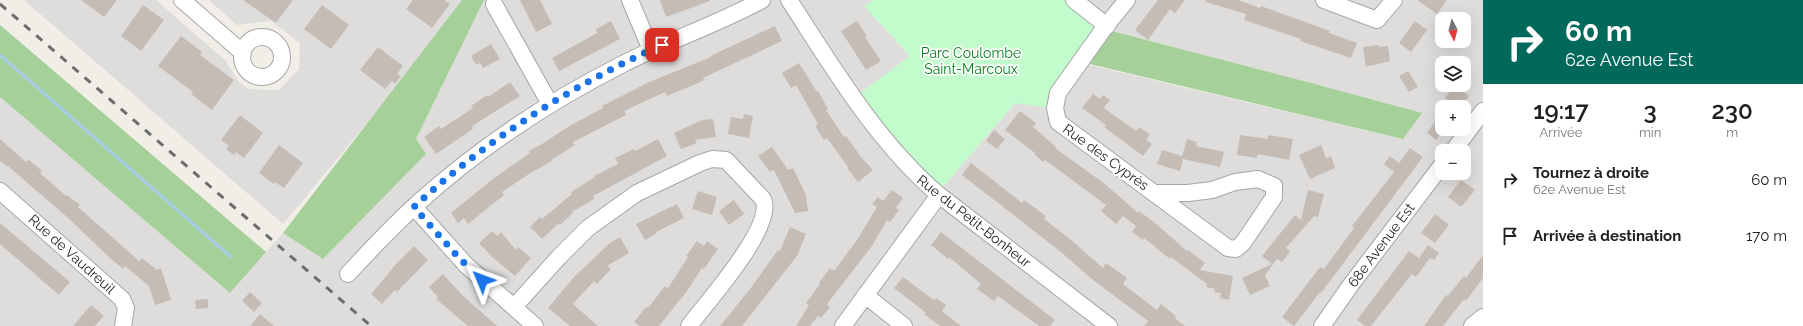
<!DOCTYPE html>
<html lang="fr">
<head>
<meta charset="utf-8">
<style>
	body { margin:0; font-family:Raleway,sans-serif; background:#f6f6f6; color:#202124; height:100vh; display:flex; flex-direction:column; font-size:15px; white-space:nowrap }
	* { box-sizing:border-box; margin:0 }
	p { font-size:13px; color:#757577 }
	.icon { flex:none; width:22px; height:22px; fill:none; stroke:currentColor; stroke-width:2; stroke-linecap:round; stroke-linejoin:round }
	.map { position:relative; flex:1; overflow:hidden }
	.drawer { display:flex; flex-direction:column; background:#fff; width:320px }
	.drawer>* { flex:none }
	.guide { background:#00695c; color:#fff; overflow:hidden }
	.needle { width:26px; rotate:174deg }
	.fabs { position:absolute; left:1435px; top:12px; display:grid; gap:8px }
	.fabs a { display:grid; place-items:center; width:36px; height:36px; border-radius:8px; background:#fff; box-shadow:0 4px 16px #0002; font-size:20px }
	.pin { position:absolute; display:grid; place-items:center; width:34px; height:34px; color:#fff; margin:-17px; border-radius:8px; box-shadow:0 2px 6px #0006 }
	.me { position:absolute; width:44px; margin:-22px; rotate:314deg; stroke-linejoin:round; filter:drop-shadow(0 0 3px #0008) }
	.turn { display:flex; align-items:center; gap:14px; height:84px; padding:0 16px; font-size:18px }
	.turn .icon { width:52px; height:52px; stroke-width:2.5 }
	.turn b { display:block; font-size:28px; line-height:34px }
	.eta { display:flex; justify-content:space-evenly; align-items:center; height:68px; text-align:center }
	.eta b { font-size:24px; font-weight:600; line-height:28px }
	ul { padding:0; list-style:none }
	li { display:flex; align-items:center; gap:12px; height:56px; padding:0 16px }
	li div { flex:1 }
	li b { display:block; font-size:15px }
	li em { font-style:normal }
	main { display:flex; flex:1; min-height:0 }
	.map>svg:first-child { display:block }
</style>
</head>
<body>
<main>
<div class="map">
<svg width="1483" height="326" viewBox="0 0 1483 326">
	<rect width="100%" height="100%" fill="#f0eee6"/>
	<path fill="#dedddc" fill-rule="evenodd" d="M24,0h132l70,61 12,20 11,8 30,1 20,-21 1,-26 -29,-22 -34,4 -28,-25h254l4,3 -184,221z
		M484,0h389l-9,6 46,50 -55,41 86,92 74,-86 62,-41 325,77 19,-26 -106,-29 -207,-54 -36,-30h411v326h-1483v-229l230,196 53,-60 40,26 103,-105 -10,-15zM1442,19h22v22h-22zM1442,63h22v22h-22zM1442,107h22v22h-22zM1442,151h22v22h-22z"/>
	<path fill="#a5d09a" d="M462,0h22l-68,139 10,15 -103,105 -40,-26z
		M0,25l266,227 -36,41 -230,-196z
		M1108,30l207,54 107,29 -19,26 -313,-75z"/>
	<path fill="#c2fbcc" d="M873,0h200l32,27 -53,81 -37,-5 -74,86 -86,-92 55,-41 -46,-50z"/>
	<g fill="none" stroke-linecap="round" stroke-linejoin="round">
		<path stroke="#a5cddf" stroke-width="3.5" d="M0,55l231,202"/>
	</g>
	<path fill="#c5bdb5" d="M81,0h36l-13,17z
		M243,0h50l-17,23z
		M413,0h31l6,4 -18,24 -26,-19z
		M520,0h20l12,24 -16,8z
		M660,0h50v1l-44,16z
		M1158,0h27l-10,13 -5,-4 -22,31 -13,-10z
		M1206,0h32l22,8 1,-2 69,25 -1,2 28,10 -6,15 -51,-17 1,-2 -57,-19 2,-6 -40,-12z
		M1417,0h30l-10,14z
		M143,5l21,15 -23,31 -20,-15z
		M322,5l27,20 -18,24 -27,-20z
		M611,21l9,18 -61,32 -7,-13 45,-25 -1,-4z
		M857,21l10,15 -2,1 16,24 -15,9 -25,-39z
		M1415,21l12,9 -16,22 -12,-9z
		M775,26l7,15 -79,37 1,2 -6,3 -31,13 -2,-4 -41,19 2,4 -53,27 2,3 -24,15 1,1 -23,13 -27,18 2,3 -36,29 -4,-6 -6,5 -7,-10 43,-35 36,-25 -1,-2 13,-7 29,-19 32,-17 -1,-2 47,-24 62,-25 -1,-1z
		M181,36l21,16 -2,3 34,25 -22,30 -21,-16 2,-2 -35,-26z
		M491,44l9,15 -17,9 -3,-5 -4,2 -5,-9z
		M1378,45l1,2 9,-1 2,15 -24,6 -3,-20z
		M378,47l25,19 -6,8 4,2 -6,8 -3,-3 -7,8 -25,-19z
		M799,63l18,29 1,-1 10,18 -2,1 18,27 2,-1 15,21 12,13 -15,12 -11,-14 1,-1 -21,-29 -3,2 -9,-14 3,-2 -22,-39 -5,3 -9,-15z
		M1408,71l10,16 -9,5 -10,-16z
		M510,82l10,14 -48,30 1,3 -37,25 -12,-17 15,-11 2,3 32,-21 -2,-2 16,-11 1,2z
		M1455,85l14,11 -9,11h-4l-11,-9z
		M1093,94l7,5 3,-4 7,5 -6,8 32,23 3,-4 11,7 -4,6 6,4 -9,12 -39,-29 2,-2 -24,-17z
		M1020,111l16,12 -3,4 23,20 -1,1 50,36 33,29 1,-2 16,12 32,28 1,-1 17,13 -5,7 33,6 -4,24 -9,-2 1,-5 -7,-1 1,-3 -9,-2 1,-3 -36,-27 -1,2 -26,-21 -1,2 -11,-8 4,-6 -13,-10 -7,8 -15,-13 5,-6 -61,-45 -2,2 -9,-8 1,-1 -30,-23z
		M1442,112v20l-6,8 -9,-7z
		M744,114l9,2 -4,22 -21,-4 3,-17 12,2z
		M240,115l23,18 -19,25 -8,-6 -2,3 -8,-6 3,-3 -8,-6z
		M713,119l3,18 -21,3 2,3 -16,6 -7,-16 28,-13z
		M994,130l11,9 -8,10 -11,-8z
		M1240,135l28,4v-4l25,4 -4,21 -31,-6 -1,4 -20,-3z
		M0,139l26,23 2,-3 14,12 -2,2 26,23 1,-1 13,10 -2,2 61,54 3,-3 15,12 4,-2 10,32 -16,5 -6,-19 -24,-20 -2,3 -13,-11 -43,-41 -59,-51v1l-8,-6z
		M658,139l9,17 -74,40 1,3 -22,13 1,1 -13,12 -1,-2 -17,16 -12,-12 10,-10 2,2 30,-25 -1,-2 24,-15 -1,-1 24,-12 -3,-6 19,-9 1,2z
		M1187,139l10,3 -1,4 28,6 -4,15 -37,-8 -3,12 -23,-7 5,-14 20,6z
		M279,145l24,18 -19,25 -9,-6 -1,2 -15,-11z
		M1321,145l5,13 5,-2 4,12 -25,11 -11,-24z
		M772,147l16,23 5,-2 13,27 2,16 -13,2 -21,-43 -4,2 -12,-16z
		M1410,148l13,9 -102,136 -1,-1 -26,34 -12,-9 38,-50 4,2 30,-41 -2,-2 42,-54 -10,-8 6,-8 9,7z
		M971,163l51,40 2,-3 22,16 -2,3 26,20 33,29 3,-5 21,15 -4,6 34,26 4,-6 15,12 -1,2 10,8h-41l4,-5 -55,-41 -32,-28 -99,-77z
		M1461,180l14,10 -14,17 -13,-10z
		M892,190l11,8 -7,10 3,2 -9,12 -3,-2 -15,26 -45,58 3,3 -9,11 -3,-2 -8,10h-14l13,-21 -3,-2 14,-19 -1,-1 11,-15 4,3 23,-31 20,-33 -5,-3 6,-7 5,4z
		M1308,190l16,4 -6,23 -4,-1 -28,32 4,3 -8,11 -5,-3 -12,16 5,11 -20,9 -8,-17 30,-14 -10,-8 33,-41 6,5z
		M698,191l19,6 -5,18 -20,-6z
		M734,200l10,14 -15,11 -10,-14z
		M677,204l7,14 -28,14 1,1 -12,7 -9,-16z
		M1435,214l14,11 -14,18 -14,-10z
		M0,223l70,59 -11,13 -59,-51z
		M790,227l16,7 -9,22 -55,70h-22l30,-37 28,-39 2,1z
		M492,231l5,5 4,-4 15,18 2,-3 13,11 -16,18 -23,-19 -13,-14z
		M941,232l114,88 -5,6h-11l-41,-30 -4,5 -17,-12 4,-5 -32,-27 -1,2 -17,-14z
		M620,237l9,16 -22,13 4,3 -14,15 -3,-3 -21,23 25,22h-28l-22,-18 26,-31 36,-34z
		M697,241l7,5 3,-5 11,8 -14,20 -2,-1 -15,23 -28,35h-19l-6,-4 12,-15 2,1 17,-22 3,2 20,-31 -2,-1z
		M1428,245l11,8 -5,7 -4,-2 -14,19 -4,-3 -41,52h-6l-8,-6 52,-69 10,7z
		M414,246l14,14 -31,32 -2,-2 -13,14 -11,-10 26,-31z
		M1483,255v23l-17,23 -2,-2 -21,27h-19l22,-31 2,1 16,-20 2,2z
		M443,274l19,21 35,31h-29l-32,-27 2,-2 -9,-10z
		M903,277l31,23 2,-2 10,7 -4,6 19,15h-21l-16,-12 1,-2 -31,-24z
		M250,292l12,11 -8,9 -12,-11z
		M208,299v9l-12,1 -1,-9z
		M91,305l13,11 -9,10h-22z
		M260,314l14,12h-24z"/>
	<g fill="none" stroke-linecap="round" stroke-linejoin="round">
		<defs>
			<path id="minor" d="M182,0l61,53
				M630,0l21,50
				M789,0c45,69 87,141 150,195l170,131
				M1074,0l33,26
				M1127,0l-22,27 -47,66 -3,15 3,14 170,126 8,1 7,-6 31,-46v-11l-16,-7 -23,3 -23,8 -24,3h-32
				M1324,0l53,20 17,-20
				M494,4l56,100
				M242 57a20 20 0 1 1 40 0a20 20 0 1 1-40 0Z
				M1453,151l30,-40
				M0,191l122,108 4,9 -3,18
				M414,207l52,58 69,61
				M348,274c23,-25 46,-49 70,-71 61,-55 130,-101 203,-138 46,-24 95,-40 141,-65
				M865,295l39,31
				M514,307l45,-50 29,-29 49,-35 63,-30 12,-4 14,1 37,39c13,27 -57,104 -74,127
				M843,326l96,-131
				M1322,326l28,-40 92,-121
				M1472,326l11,-9"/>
		</defs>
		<use href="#minor" stroke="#a6a6a6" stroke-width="18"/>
		<use href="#minor" stroke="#fff" stroke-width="16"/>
		<path stroke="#6d6d6d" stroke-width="3" stroke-dasharray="8 8" stroke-linecap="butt" d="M0,4l371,322"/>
	</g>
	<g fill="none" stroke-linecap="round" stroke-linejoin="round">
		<path stroke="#1a73e8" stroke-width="7" stroke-dasharray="0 12.6" d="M482,280l-23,-22 -45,-51c72,-67 158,-122 248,-162"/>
	</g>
	<g text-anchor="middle" stroke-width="3.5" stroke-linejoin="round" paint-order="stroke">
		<g font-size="14" fill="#09821e" stroke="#fff">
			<text x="971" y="58">Parc Coulombe<tspan x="971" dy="16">Saint-Marcoux</tspan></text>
		</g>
		<g font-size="14" fill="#1f1f1f" stroke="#fff">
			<text transform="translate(1106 157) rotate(36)" y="5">Rue des Cyprès</text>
			<text transform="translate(974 221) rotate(38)" y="5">Rue du Petit-Bonheur</text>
			<text transform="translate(1381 245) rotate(-53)" y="5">68e Avenue Est</text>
			<text transform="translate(72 254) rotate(42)" y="5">Rue de Vaudreuil</text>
		</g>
	</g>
</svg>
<div class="fabs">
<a><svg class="needle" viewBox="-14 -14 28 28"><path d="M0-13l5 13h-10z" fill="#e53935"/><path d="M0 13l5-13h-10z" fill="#757577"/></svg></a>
<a><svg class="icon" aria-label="layers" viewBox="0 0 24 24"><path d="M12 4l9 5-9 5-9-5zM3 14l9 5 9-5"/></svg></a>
<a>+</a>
<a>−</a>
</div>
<div class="pin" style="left:662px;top:45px;background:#d93025"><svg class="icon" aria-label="arrive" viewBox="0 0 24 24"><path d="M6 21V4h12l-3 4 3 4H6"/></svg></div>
<svg class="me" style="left:482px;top:280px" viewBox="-20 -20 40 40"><path d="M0-17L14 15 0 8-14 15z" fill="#1a73e8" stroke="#fff" stroke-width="4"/></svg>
</div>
<section class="drawer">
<div class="guide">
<div class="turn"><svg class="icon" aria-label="right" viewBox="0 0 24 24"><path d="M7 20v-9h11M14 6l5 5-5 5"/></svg><div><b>60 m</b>62e Avenue Est</div></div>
</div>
<div class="eta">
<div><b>19:17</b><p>Arrivée</p></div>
<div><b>3</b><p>min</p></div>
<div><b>230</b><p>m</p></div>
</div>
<ul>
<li><svg class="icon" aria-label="right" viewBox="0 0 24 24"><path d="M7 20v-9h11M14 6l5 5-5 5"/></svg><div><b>Tournez à droite</b><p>62e Avenue Est</p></div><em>60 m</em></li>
<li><svg class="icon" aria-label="arrive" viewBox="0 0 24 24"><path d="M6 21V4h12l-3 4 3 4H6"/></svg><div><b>Arrivée à destination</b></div><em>170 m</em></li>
</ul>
</section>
</main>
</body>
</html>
